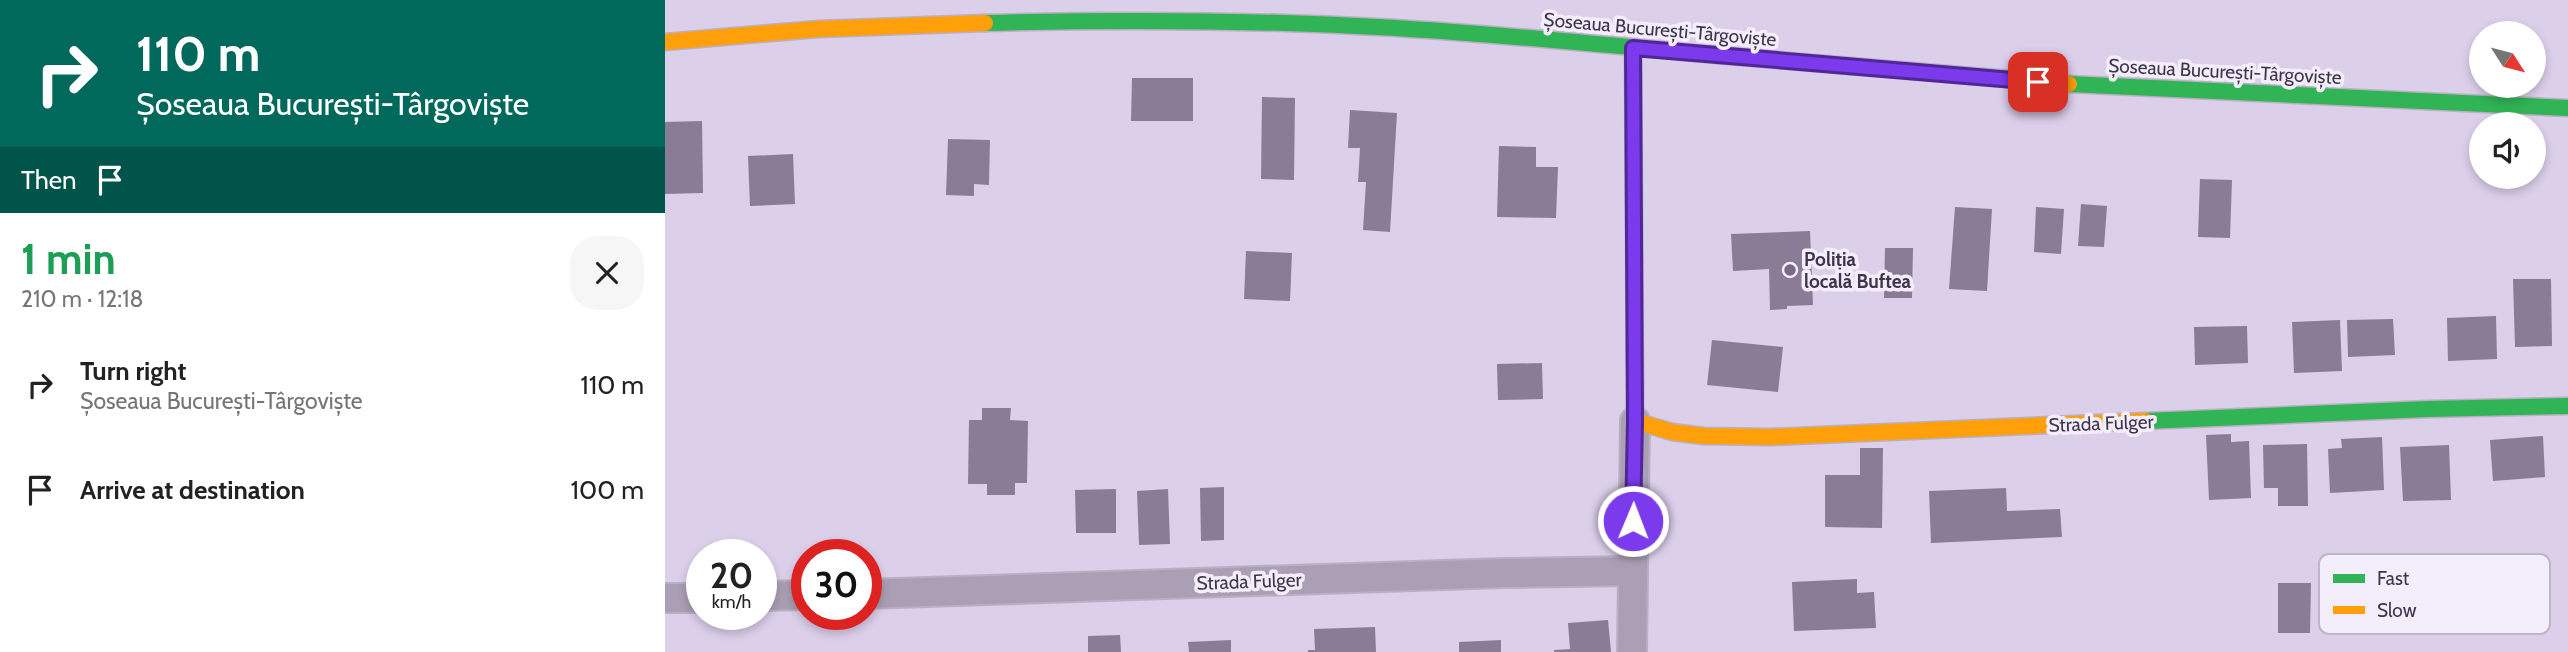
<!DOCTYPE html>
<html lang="en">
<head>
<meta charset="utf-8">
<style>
	body { margin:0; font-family:Cabin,sans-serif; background:#f6f6f6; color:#222; height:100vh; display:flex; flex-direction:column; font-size:26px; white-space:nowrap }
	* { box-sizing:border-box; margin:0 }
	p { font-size:23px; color:#767676 }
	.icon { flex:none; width:38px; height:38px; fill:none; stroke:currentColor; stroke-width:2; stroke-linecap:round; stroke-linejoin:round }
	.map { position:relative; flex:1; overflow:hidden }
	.drawer { display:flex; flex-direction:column; background:#fff; width:665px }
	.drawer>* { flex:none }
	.banner { background:#00695c; color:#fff; overflow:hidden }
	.needle { width:46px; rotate:126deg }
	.buttons { position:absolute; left:1804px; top:21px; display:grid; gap:14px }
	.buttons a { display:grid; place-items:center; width:77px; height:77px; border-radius:50%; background:#fff; box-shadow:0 4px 10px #0003; font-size:35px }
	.speed { position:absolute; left:21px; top:539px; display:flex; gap:14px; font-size:35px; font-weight:700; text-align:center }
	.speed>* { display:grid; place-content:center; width:91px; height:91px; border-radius:50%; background:#fff; box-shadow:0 4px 10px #0003; line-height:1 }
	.speed small { font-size:18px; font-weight:400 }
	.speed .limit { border:10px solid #d22; background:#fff; color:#111 }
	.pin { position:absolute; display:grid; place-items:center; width:60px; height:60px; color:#fff; margin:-30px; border-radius:14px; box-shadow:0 4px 10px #0006 }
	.me { position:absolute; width:77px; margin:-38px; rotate:1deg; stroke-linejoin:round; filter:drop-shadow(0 0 5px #0008) }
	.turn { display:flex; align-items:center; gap:24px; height:147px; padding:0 21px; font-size:32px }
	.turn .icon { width:91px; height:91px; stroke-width:2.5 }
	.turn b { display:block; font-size:49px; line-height:60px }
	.then { display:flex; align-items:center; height:66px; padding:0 21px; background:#0003; gap:14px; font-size:26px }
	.round { display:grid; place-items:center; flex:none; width:74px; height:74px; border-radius:28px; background:#f6f6f6 }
	.summary { display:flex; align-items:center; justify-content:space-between; height:119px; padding:0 21px }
	h1 { font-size:42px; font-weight:700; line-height:52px; color:#1e9e55 }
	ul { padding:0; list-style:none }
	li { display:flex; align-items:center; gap:21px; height:105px; padding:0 21px }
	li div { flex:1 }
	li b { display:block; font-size:26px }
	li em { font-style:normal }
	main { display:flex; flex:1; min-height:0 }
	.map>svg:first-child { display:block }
</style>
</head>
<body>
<main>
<section class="drawer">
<div class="banner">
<div class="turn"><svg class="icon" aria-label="right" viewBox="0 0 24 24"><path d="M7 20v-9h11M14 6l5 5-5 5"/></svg><div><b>110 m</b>Șoseaua București-Târgoviște</div></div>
<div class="then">Then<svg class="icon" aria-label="arrive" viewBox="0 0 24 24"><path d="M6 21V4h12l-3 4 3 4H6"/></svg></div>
</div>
<div class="summary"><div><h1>1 min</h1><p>210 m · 12:18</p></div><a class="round"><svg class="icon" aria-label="close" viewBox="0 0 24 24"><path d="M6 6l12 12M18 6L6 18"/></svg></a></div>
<ul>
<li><svg class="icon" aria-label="right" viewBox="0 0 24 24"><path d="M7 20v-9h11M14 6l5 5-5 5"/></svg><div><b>Turn right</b><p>Șoseaua București-Târgoviște</p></div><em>110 m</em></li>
<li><svg class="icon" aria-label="arrive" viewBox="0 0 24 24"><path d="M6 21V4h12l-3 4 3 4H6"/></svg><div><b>Arrive at destination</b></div><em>100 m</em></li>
</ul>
</section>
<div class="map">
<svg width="1903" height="652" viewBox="0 0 1903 652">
	<rect width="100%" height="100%" fill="#dccfea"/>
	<path fill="#8a7b97" d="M467,78h61v43h-62z
		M597,97l33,1 -1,82 -33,-1z
		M685,110l47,3 -7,119 -27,-2 3,-48h-8l2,-34h-12z
		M37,121l1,72 -38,1v-72z
		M283,139l42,1 -1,45 -15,-1v12l-28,-1z
		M834,146l37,1v20h22l-2,51 -59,-1z
		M128,154l2,50 -45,2 -2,-50z
		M1535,179l32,1 -2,58 -32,-1z
		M1416,204l26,2 -3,41 -26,-1z
		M1290,207l37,2 -5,82 -38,-2z
		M1371,207l28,2 -3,45 -27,-2z
		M1145,231l3,74 -26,1v3l-17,1 -1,-41 -36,2 -2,-37z
		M1220,248h28l-1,50h-28z
		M581,251l46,2 -2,48 -46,-2z
		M1848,279h38l1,67 -37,1z
		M1831,316l1,43 -49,2 -1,-43z
		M1728,319l2,36 -47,2 -1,-37z
		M1675,320l2,51 -48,2 -2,-51z
		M1582,326l1,37 -53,2 -1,-38z
		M1047,340l71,7 -5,45 -71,-7z
		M877,363l1,36 -45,1 -1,-36z
		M317,408h29l-1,12 18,1 -1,62h-12v12h-28v-11h-19l1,-64h13z
		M1566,434v8l18,-1 2,57 -42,2 -3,-65z
		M1878,436l2,41 -52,4 -3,-41z
		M1717,437l2,53 -54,3 -2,-44 14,-1 -1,-9z
		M1642,444l1,62h-30v-18h-14l-1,-43z
		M1784,445l2,55 -48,1 -3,-54z
		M1195,448h23l-1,80 -57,-1v-52h35z
		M559,487v53l-23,1 -1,-53z
		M1341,488l1,23 53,-2 2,28 -131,6 -2,-52z
		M451,489v44h-40l-1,-43z
		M503,489l2,55 -31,1 -2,-54z
		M1192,579v14l17,-1 2,36 -82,3 -2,-49z
		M1613,583h33l-1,50h-32z
		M943,620l3,32h-57v-2l16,-1 -2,-26z
		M710,627l1,25h-68v-2h7l-1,-21z
		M455,635l1,17h-33v-16z
		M566,640v12h-42l-1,-10z
		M836,640v12h-42v-10z"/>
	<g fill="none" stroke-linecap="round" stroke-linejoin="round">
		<defs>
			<path id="street" d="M201,594l637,-21 128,-2
				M96,596l46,-1
				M0,598h37
				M967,652l3,-231"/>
			<path id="fast" d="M320,23c110,-3 219,-3 329,1 135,5 269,19 403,31
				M968,48l2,336
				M1404,84l499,24
				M1480,421l283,-12 140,-3"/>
			<path id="slow" d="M0,42l153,-13 167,-6
				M1052,55l352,29
				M970,384v37l37,11 32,4 67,1 374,-16"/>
		</defs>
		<use href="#street" stroke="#bab0c4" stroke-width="32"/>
		<use href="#fast" stroke="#bab0c4" stroke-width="19"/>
		<use href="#slow" stroke="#bab0c4" stroke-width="19"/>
		<use href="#street" stroke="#aa9fb4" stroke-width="28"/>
		<use href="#fast" stroke="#30b455" stroke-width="16"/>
		<use href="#slow" stroke="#ff9f0a" stroke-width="16"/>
	</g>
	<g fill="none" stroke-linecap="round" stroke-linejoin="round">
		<defs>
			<path id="route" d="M968,521l2,-100 -2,-373 405,34"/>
		</defs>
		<use href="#route" stroke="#51269a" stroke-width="18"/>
		<use href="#route" stroke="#7c3aed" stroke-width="12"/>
	</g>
	<circle fill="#776c82" stroke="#f4edfc" stroke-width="2.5" cx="1125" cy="270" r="7"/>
	<g text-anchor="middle" stroke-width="7" stroke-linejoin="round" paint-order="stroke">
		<g font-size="19" fill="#40364a" stroke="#f4edfc">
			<text transform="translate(995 29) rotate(5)" y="7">Șoseaua București-Târgoviște</text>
			<text transform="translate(1560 71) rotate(3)" y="7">Șoseaua București-Târgoviște</text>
			<text transform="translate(1436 423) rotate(-2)" y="7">Strada Fulger</text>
			<text transform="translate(584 581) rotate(-2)" y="7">Strada Fulger</text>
		</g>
		<g font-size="19" font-weight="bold" fill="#40364a" stroke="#f4edfc" text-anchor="start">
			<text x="1139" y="266">Poliția<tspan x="1139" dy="22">locală Buftea</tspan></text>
		</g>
	</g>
	<rect x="1654" y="554" width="231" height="80" rx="10" fill="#f4edfc" stroke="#beb6c7" stroke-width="2"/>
	<rect x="1668" y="574" width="32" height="9" fill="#30b455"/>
	<rect x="1668" y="606" width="32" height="8" fill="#ff9f0a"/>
	<g font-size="19" fill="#40364a">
		<text x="1712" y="585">Fast</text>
		<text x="1712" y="617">Slow</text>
	</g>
</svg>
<div class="buttons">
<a><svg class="needle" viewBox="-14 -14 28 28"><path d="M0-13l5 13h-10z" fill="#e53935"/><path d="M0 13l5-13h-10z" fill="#767676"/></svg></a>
<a><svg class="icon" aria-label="sound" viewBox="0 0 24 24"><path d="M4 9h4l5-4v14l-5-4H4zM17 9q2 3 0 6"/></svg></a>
</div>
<div class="speed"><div>20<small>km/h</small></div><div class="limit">30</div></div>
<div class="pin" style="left:1373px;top:82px;background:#d93025"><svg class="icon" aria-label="arrive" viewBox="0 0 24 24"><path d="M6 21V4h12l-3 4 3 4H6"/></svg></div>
<svg class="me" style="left:968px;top:521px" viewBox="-20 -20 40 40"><circle r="17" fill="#7c3aed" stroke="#fff" stroke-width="3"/><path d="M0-11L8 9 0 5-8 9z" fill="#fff"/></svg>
</div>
</main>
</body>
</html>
